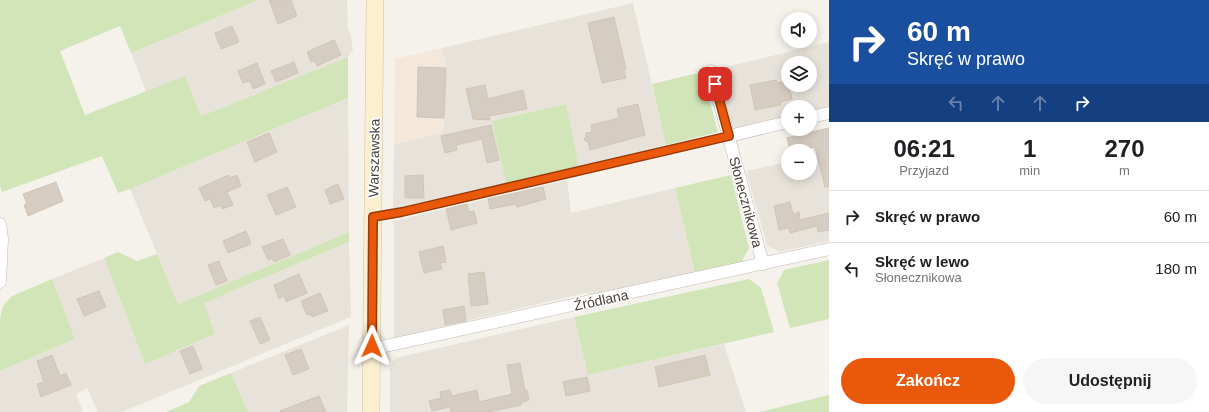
<!DOCTYPE html>
<html lang="pl">
<head>
<meta charset="utf-8">
<style>
	body { margin:0; font-family:Arial,sans-serif; background:#f6f6f6; color:#202124; height:100vh; display:flex; flex-direction:column; font-size:15px; white-space:nowrap }
	* { box-sizing:border-box; margin:0 }
	p { font-size:13px; color:#757577 }
	.icon { flex:none; width:22px; height:22px; fill:none; stroke:currentColor; stroke-width:2; stroke-linecap:round; stroke-linejoin:round }
	.map { position:relative; flex:1; overflow:hidden }
	.side { display:flex; flex-direction:column; background:#fff; width:380px }
	.side>* { flex:none }
	.banner { background:#1a4fa0; color:#fff; overflow:hidden }
	.fabs { position:absolute; left:781px; top:12px; display:grid; gap:8px }
	.fabs a { display:grid; place-items:center; width:36px; height:36px; border-radius:50%; background:#fff; box-shadow:0 2px 10px #0003; font-size:20px }
	.pin { position:absolute; display:grid; place-items:center; width:34px; height:34px; color:#fff; margin:-17px; border-radius:8px; box-shadow:0 2px 6px #0006 }
	.me { position:absolute; width:44px; margin:-22px; rotate:1deg; stroke-linejoin:round; filter:drop-shadow(0 0 3px #0008) }
	.turn { display:flex; align-items:center; gap:14px; height:84px; padding:0 12px; font-size:18px }
	.turn .icon { width:52px; height:52px; stroke-width:2.5 }
	.turn b { display:block; font-size:28px; line-height:34px }
	.lanes { display:flex; align-items:center; height:38px; padding:0 12px; background:#0003; justify-content:center; gap:20px; direction:ltr }
	.lanes .off { opacity:.35 }
	.eta { display:flex; justify-content:space-evenly; align-items:center; height:68px; text-align:center }
	.eta b { font-size:24px; font-weight:700; line-height:28px }
	.primary-button { display:flex; gap:8px; margin-top:auto; padding:8px 12px }
	.primary-button a { flex:1; height:46px; border-radius:24px; background:#ea580c; color:#fff; font-size:16px; font-weight:700; line-height:46px; text-align:center }
	.primary-button a+a { background:#f6f6f6; color:#202124 }
	ul { padding:0; list-style:none }
	li { display:flex; align-items:center; gap:12px; height:52px; padding:0 12px; border-top:1px solid #e0e0e0 }
	li div { flex:1 }
	li b { display:block; font-size:15px }
	li em { font-style:normal }
	main { display:flex; flex:1; min-height:0 }
	.map>svg:first-child { display:block }
</style>
</head>
<body>
<main>
<div class="map">
<svg width="829" height="412" viewBox="0 0 829 412">
	<rect width="100%" height="100%" fill="#f5f2ec"/>
	<path fill="#e8e3da" fill-rule="evenodd" d="M259,0h88l1,30 2,1 3,19 -5,7 -147,59 -16,-40 -39,15 -15,-38z
		M633,3l33,142 -87,21 -14,-62 -72,17 13,62 -113,26 1,-64 49,-13 3,-64 -4,-20z
		M829,42v65l-19,4v-4h-22v9l-54,13 -17,-60zM788,63h22v22h-22z
		M348,98l1,134 -171,72 -48,-115z
		M829,152v89l-50,11 -12,-7 -21,-74 42,-9v11h22v-17z
		M567,180l4,33 104,-25 20,85 -100,22 -10,-2 -191,45v-117z
		M349,242l2,75 -3,1 -226,94h-24l-11,-24 -11,6 7,18h-83v-41l75,-32 -23,-60 52,-21 41,106 70,-30 -12,-31z
		M574,317l14,58 136,-31 22,68h-356v-44l5,-10z
		M349,325l-2,87h-99l-17,-39z"/>
	<path fill="#f4e8da" d="M442,48l4,20 -3,64 -49,13 1,-86z"/>
	<path fill="#d2e5b8" d="M0,0h259l-128,53 -11,-27 -60,25 25,64 100,-39 16,40 147,-59v41l-218,91 -12,4 -16,-37 -100,36 -2,-7z
		M702,72l16,60 -52,13 -14,-61z
		M566,104l13,62 -73,17 -14,-62z
		M731,175l18,73 -8,15 -46,10 -20,-85z
		M349,232v10l-145,61 11,31 -70,30 -41,-106 14,-6 19,9 20,-7 21,50z
		M829,260v59l-39,9 -13,-45 7,-13z
		M52,279l23,60 -75,32v-52l3,-13 9,-10z
		M749,279l12,9 13,44 -186,43 -14,-58z
		M231,373l17,39h-82l23,-10 10,-16z
		M829,395v17h-69z"/>
	<path fill="#d6cdc2" stroke="#d0c5b6" d="M269,0h22l6,16 -19,8z
		M614,17l12,52 -2,1 2,8 -24,5 -14,-60z
		M232,26l7,16 -18,7 -6,-16z
		M334,40l7,15 -24,11 -2,-5 -4,1 -4,-10z
		M294,62l4,11 -22,9 -5,-11z
		M257,63l8,21 -12,5 -3,-8 -7,2 -5,-12z
		M418,67l28,1 -2,50 -27,-1z
		M776,80l1,3 11,-2 4,18 -12,3 1,3 -26,5 -5,-25z
		M485,85l3,14 35,-9 4,19 -38,7 1,4 -17,-1 -7,-30z
		M638,104l7,31 -55,15 -2,-8 -4,-2 2,-4v-3l6,-1 -1,-7 28,-7 -2,-9z
		M491,125l8,35 -12,3 -5,-24 -26,6 1,5 -12,3 -4,-17z
		M829,128v59h-4l-10,-40 -17,4h-8l-3,-13z
		M269,133l8,19 -22,10 -8,-20z
		M229,175l1,3 7,-3 4,11 -14,6 6,13 -11,4 -1,-4 -7,3 -4,-9 -5,2 -6,-13z
		M423,175l1,23h-19v-22z
		M56,182l7,19 -35,15 -4,-11 3,-1 -4,-10z
		M338,184l6,15 -14,5 -5,-14z
		M287,187l9,20 -20,8 -9,-20z
		M543,187l3,12 -29,8 -1,-3 -26,5 -2,-10z
		M790,202l3,12 6,-2 1,8 29,-7v17l-11,2 -1,-6 -27,7 -1,-5 -10,2 -5,-24z
		M467,204l2,8 5,-1 3,12 -26,7 -5,-21z
		M246,231l5,13 -23,9 -5,-12z
		M283,239l7,16 -16,7 -2,-4 -4,2 -6,-13z
		M443,246l3,16 -6,1 2,6 -18,4 -5,-21z
		M219,261l8,20 -11,4 -8,-20z
		M484,272l4,32 -17,2 -3,-32z
		M299,274l8,19 -21,9 -2,-6 -5,3 -5,-14z
		M99,291l7,16 -22,9 -7,-17z
		M320,293l8,18 -16,6 -1,-3 -4,1 -6,-14z
		M464,306l2,15 -21,4 -2,-15z
		M260,317l10,23 -10,4 -10,-23z
		M193,346l9,23 -12,5 -10,-23z
		M301,349l8,20 -16,6 -8,-20z
		M52,355l8,21 6,-3 5,12 -30,12 -4,-13 7,-2 -7,-21z
		M705,355l5,20 -51,12 -4,-20z
		M520,363l5,28 2,-1 2,10 -8,3v2l-32,7h-38l-1,-5 -18,4 -3,-10 12,-3 -1,-6 10,-2 2,6 25,-6 2,12 33,-8 -5,-29z
		M587,377l3,14 -24,5 -3,-14z
		M319,396l7,16h-45l-1,-1z"/>
	<g fill="none" stroke-linecap="round" stroke-linejoin="round">
		<defs>
			<path id="service" d="M375,216l13,-1 341,-79"/>
			<path id="minor" d="M711,71l52,193
				M810,117l19,-4
				M729,136l59,-14
				M0,224l2,15 -2,43
				M372,346l9,1 448,-98"/>
			<path id="secondary" d="M371,412l4,-412"/>
		</defs>
		<use href="#service" stroke="#c0b9af" stroke-width="7"/>
		<use href="#minor" stroke="#c0b9af" stroke-width="13"/>
		<use href="#secondary" stroke="#d0c29f" stroke-width="18"/>
		<use href="#service" stroke="#fff" stroke-width="6"/>
		<use href="#minor" stroke="#fff" stroke-width="12"/>
		<use href="#secondary" stroke="#fbefd0" stroke-width="17"/>
	</g>
	<g fill="none" stroke-linecap="round" stroke-linejoin="round">
		<defs>
			<path id="route" d="M372,346l1,-129 29,-5 327,-76 -14,-52"/>
		</defs>
		<use href="#route" stroke="#983908" stroke-width="10"/>
		<use href="#route" stroke="#ea580c" stroke-width="7"/>
	</g>
	<g text-anchor="middle" stroke-width="3" stroke-linejoin="round" paint-order="stroke">
		<g font-size="14" fill="#49423a" stroke="#fff">
			<text transform="translate(374 158) rotate(-89)" y="5">Warszawska</text>
			<text transform="translate(746 202) rotate(75)" y="5">Słonecznikowa</text>
			<text transform="translate(601 300) rotate(-12)" y="5">Źródlana</text>
		</g>
	</g>
</svg>
<div class="fabs">
<a><svg class="icon" aria-label="sound" viewBox="0 0 24 24"><path d="M4 9h4l5-4v14l-5-4H4zM17 9q2 3 0 6"/></svg></a>
<a><svg class="icon" aria-label="layers" viewBox="0 0 24 24"><path d="M12 4l9 5-9 5-9-5zM3 14l9 5 9-5"/></svg></a>
<a>+</a>
<a>−</a>
</div>
<div class="pin" style="left:715px;top:84px;background:#d93025"><svg class="icon" aria-label="arrive" viewBox="0 0 24 24"><path d="M6 21V4h12l-3 4 3 4H6"/></svg></div>
<svg class="me" style="left:372px;top:346px" viewBox="-20 -20 40 40"><path d="M0-17L14 15 0 8-14 15z" fill="#ea580c" stroke="#fff" stroke-width="4"/></svg>
</div>
<section class="side">
<div class="banner">
<div class="turn"><svg class="icon" aria-label="right" viewBox="0 0 24 24"><path d="M7 20v-9h11M14 6l5 5-5 5"/></svg><div><b>60 m</b>Skręć w prawo</div></div>
<div class="lanes"><svg class="icon off" aria-label="left" viewBox="0 0 24 24"><path d="M17 20v-9H6M10 6l-5 5 5 5"/></svg><svg class="icon off" aria-label="ahead" viewBox="0 0 24 24"><path d="M12 20V5M6 11l6-6 6 6"/></svg><svg class="icon off" aria-label="ahead" viewBox="0 0 24 24"><path d="M12 20V5M6 11l6-6 6 6"/></svg><svg class="icon" aria-label="right" viewBox="0 0 24 24"><path d="M7 20v-9h11M14 6l5 5-5 5"/></svg></div>
</div>
<div class="eta">
<div><b>06:21</b><p>Przyjazd</p></div>
<div><b>1</b><p>min</p></div>
<div><b>270</b><p>m</p></div>
</div>
<ul>
<li><svg class="icon" aria-label="right" viewBox="0 0 24 24"><path d="M7 20v-9h11M14 6l5 5-5 5"/></svg><div><b>Skręć w prawo</b></div><em>60 m</em></li>
<li><svg class="icon" aria-label="left" viewBox="0 0 24 24"><path d="M17 20v-9H6M10 6l-5 5 5 5"/></svg><div><b>Skręć w lewo</b><p>Słonecznikowa</p></div><em>180 m</em></li>
</ul>
<div class="primary-button"><a>Zakończ</a><a>Udostępnij</a></div>
</section>
</main>
</body>
</html>
